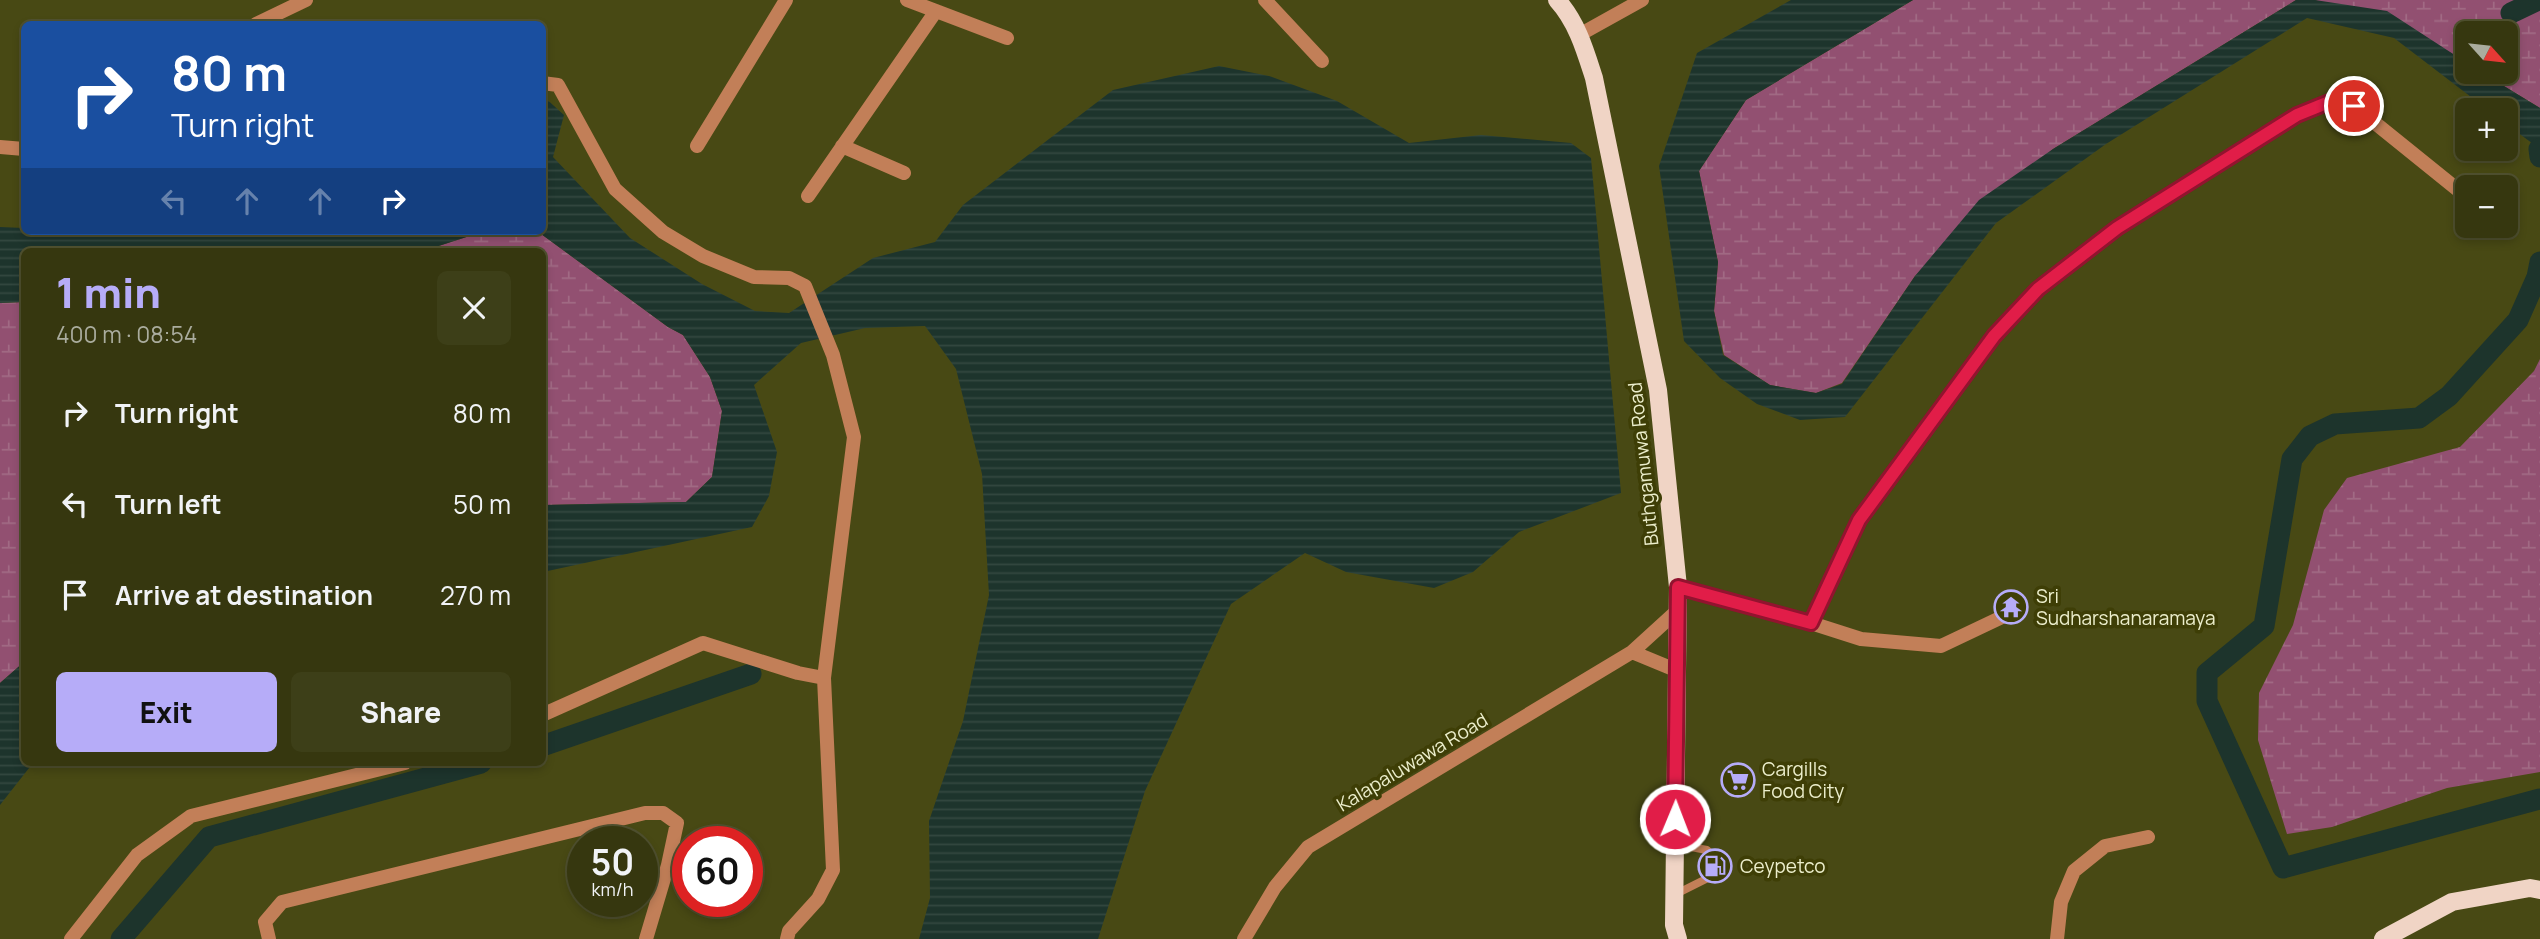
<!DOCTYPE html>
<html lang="en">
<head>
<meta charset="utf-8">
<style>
	body { margin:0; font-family:Manrope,sans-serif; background:#3d3f18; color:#f1f3f6; height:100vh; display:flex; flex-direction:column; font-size:26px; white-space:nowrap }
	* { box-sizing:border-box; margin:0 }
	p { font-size:23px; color:#aaac9e }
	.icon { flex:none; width:38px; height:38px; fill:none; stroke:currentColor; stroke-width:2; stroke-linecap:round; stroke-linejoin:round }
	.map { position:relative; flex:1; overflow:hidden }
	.details { position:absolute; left:21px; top:248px; width:525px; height:518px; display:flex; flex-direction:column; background:#36370f; border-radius:10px; box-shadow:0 4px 10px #0003,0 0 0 2px #50512f }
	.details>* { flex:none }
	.top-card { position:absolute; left:21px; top:21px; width:525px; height:214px; border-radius:10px; box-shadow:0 4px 10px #0003,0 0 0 2px #50512f; background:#1a4fa0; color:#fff; overflow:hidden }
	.needle { width:46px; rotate:117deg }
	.buttons { position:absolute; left:2455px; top:21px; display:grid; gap:14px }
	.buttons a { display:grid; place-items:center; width:63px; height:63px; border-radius:10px; background:#36370f; box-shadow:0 4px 10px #0003,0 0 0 2px #50512f; font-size:35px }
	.speed { position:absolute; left:567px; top:826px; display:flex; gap:14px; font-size:35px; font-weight:700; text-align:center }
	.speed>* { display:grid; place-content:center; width:91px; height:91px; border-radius:50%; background:#36370f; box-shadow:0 4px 10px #0003,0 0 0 2px #50512f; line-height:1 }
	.speed small { font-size:18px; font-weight:400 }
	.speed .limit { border:10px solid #d22; background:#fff; color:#111 }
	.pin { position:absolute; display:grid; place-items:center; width:60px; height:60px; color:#fff; margin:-30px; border:4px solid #fff; border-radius:50%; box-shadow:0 2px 7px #0007 }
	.me { position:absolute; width:77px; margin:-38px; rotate:1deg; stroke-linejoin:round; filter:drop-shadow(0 0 5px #0008) }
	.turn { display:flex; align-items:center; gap:24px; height:147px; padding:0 35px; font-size:32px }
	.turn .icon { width:91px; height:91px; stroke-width:2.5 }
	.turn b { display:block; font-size:49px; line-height:60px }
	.lanes { display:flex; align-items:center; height:66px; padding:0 35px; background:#0003; justify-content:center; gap:35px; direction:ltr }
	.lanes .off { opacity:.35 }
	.round { display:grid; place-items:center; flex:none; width:74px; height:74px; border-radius:10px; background:#3d3f18 }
	.summary { display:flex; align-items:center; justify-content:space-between; height:119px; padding:0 35px }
	h1 { font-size:42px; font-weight:800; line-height:52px; color:#b6acf8 }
	.button { display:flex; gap:14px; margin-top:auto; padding:14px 35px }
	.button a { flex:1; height:80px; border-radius:10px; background:#b6acf8; color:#111; font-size:28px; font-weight:800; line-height:80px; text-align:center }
	.button a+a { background:#3d3f18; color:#f1f3f6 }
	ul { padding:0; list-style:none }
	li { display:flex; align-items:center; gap:21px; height:91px; padding:0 35px }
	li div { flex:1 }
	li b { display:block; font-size:26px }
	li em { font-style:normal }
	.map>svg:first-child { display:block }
</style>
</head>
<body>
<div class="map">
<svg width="2540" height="939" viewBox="0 0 2540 939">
	<defs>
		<pattern id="wetland-marsh" width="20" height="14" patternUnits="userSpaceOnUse" patternTransform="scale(1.75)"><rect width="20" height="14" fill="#925071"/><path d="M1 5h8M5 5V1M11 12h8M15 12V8" fill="none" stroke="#a16a84"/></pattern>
		<pattern id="water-rules" width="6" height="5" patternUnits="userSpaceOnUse" patternTransform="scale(1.75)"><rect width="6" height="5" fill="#1d342c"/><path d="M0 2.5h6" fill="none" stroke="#334840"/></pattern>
	</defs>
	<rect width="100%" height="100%" fill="#484914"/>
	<path fill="url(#wetland-marsh)" d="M1913,0h383l-243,149 -138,127 -73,107 -26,10 -46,-8 -46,-30 -10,-44 4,-49 -19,-91 47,-71z
		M2315,0h225v108l-59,-36h25v-39h-38l-1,30 -21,-13z
		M485,231h52l131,96 15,8 27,42 12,34 -10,66 -26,25 -143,3 -1,-253h-122z
		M24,302v360l-24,21v-380z
		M2540,359v413l-93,16 -115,39 -45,7 -29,-94 1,-47 34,-68 31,-115 23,-32 113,-31 74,-76z"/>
	<path fill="url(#water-rules)" d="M1791,0h122l-167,100 -47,71 19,91 -4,49 9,44 47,30 46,8 26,-9 73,-108 64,-76 74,-51 243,-149h19l72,11 80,52 1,9h13l59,36v41l-34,-25v-14h-18l-94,-72 -87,-20 -201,126 -110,79 -151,194 -45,3 -43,-16 -37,-26 -36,-37 -25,-175 38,-113z
		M1219,66l50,10 68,25 72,42 72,-8 90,8 20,15 30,335 -102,39 -46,40 -39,16 -88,-16 -41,-19 -74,51 -86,187 -47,148h-179l11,-41 -1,-77 34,-100 26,-126 -7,-121 -26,-105 -31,-43 -60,2 -64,15 -47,42 23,67 -8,44 -17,31 -209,45v-67l143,-3 26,-25 10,-66 -12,-34 -27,-42 -15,-8 -131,-96h5v-136l22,20 -11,42 77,81 72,46 53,27 34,2 84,-55 62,-16 28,-37 150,-115z
		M0,227l24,1v3c67,0 134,7 201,0h260l-65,21h-396v50l-24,1z
		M24,662v101h9l-33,42v-122z"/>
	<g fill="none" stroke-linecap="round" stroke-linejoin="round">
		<path stroke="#1d342c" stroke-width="21" d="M2511,13l27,-13
			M2539,149l1,8
			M2540,262l-3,15 -19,43 -69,76 -30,22 -84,6 -25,12 -18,23 -28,167 -57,47v28l76,167 257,-69
			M542,746l209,-72
			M121,939l88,-102 272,-74"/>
		<path stroke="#c27f58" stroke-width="8" d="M1674,895l34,-17 7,-6 1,-13 -9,-9 -32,-6"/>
		<path stroke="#c27f58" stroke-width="14" d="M907,0l100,38
			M1265,0l57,61
			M256,24l50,-24
			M1579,35l63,-35
			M542,83l16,2 57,104 48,43 40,24 51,21 35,1 16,8 28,69 21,82 -30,241 9,192 -15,29 -29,32 -2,8
			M697,146l89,-146
			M842,146l62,27
			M0,147l24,2
			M808,196l128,-185
			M1678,587l133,36 50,16 80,7 59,-28
			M1811,623l48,-103 136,-184 43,-47 79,-61 180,-113 37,-15 20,6 114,92
			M542,715l161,-72 95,30 26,5
			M71,939l66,-84 54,-39 214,-53
			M269,939l-4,-17 17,-20 363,-89h18l14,10 -9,42 -22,74
			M2057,939l4,-37 13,-31 31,-25 43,-9"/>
		<path stroke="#c27f58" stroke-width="14" d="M1632,652l46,19
			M1244,939l31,-52 33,-40 324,-195 45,-41"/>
		<path stroke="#f0d4c5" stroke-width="18" d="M1557,0c20,22 28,50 37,78l64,312 20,197 -4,338 4,14
			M2383,939l69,-37 78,-14 10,2"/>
	</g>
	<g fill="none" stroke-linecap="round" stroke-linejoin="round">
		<defs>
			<path id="route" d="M1675,819l3,-232 133,36 48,-103 135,-184 44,-47 79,-61 180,-113 37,-15 20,6"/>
		</defs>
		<use href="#route" stroke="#92132f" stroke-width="18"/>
		<use href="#route" stroke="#e11d48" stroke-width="12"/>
	</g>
	<defs>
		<symbol id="temple-ring" viewBox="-11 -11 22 22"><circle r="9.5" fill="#3e3e06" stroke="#b6acf8" stroke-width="1.5"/><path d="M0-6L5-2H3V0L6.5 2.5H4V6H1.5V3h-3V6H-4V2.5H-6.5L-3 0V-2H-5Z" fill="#b6acf8"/></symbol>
		<symbol id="supermarket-ring" viewBox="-11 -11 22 22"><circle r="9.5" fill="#3e3e06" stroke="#b6acf8" stroke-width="1.5"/><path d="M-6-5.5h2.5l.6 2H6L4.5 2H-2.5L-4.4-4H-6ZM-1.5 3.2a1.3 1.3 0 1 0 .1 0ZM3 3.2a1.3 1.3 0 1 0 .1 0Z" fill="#b6acf8"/></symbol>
		<symbol id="fuel-ring" viewBox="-11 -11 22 22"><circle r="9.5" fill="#3e3e06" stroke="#b6acf8" stroke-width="1.5"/><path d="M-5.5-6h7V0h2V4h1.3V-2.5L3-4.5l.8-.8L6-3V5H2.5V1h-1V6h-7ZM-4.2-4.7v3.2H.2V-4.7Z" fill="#b6acf8"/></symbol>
	</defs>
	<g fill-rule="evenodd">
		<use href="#temple-ring" x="1992" y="588" width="38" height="38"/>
		<use href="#supermarket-ring" x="1719" y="761" width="38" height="38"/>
		<use href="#fuel-ring" x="1696" y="847" width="38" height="38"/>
	</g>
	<g text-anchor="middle" stroke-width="7" stroke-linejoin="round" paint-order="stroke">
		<g font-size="19" fill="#eceecc" stroke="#3e3e06">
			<text transform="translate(1643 464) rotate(-96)" y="7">Buthgamuwa Road</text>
			<text transform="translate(1412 762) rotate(-31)" y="7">Kalapaluwawa Road</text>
		</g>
		<g font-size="19" fill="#eceecc" stroke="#3e3e06" text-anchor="start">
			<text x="2036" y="603">Sri<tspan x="2036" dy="22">Sudharshanaramaya</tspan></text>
			<text x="1762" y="776">Cargills<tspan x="1762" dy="22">Food City</tspan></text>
			<text x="1740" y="873">Ceypetco</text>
		</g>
	</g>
</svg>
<div class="buttons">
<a><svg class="needle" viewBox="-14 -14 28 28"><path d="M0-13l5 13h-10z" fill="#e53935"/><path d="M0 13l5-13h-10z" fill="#aaac9e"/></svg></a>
<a>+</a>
<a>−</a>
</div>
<div class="speed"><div>50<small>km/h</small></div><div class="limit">60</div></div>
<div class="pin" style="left:2354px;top:106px;background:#d93025"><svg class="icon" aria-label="arrive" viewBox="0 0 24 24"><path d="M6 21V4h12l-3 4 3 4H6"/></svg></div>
<svg class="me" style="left:1675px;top:819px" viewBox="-20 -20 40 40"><circle r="17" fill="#e11d48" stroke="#fff" stroke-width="3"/><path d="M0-11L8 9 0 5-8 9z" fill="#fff"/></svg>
<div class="top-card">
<div class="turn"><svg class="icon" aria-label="right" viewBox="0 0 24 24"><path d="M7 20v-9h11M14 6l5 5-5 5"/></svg><div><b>80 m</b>Turn right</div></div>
<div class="lanes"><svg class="icon off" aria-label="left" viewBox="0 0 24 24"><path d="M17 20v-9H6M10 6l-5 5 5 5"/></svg><svg class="icon off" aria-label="ahead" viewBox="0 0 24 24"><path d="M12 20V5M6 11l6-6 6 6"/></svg><svg class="icon off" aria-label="ahead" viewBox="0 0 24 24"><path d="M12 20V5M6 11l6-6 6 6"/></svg><svg class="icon" aria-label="right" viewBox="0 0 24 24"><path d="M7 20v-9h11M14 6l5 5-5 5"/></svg></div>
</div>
<section class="details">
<div class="summary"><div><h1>1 min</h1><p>400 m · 08:54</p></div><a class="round"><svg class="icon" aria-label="close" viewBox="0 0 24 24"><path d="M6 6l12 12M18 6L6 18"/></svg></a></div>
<ul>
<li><svg class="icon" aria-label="right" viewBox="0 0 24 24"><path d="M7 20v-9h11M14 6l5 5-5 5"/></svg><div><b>Turn right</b></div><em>80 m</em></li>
<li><svg class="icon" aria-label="left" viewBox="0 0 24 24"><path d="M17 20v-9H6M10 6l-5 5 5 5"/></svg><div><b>Turn left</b></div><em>50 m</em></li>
<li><svg class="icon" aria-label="arrive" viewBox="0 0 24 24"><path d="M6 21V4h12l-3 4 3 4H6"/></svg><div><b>Arrive at destination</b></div><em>270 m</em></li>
</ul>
<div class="button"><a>Exit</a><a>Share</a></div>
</section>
</div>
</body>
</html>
